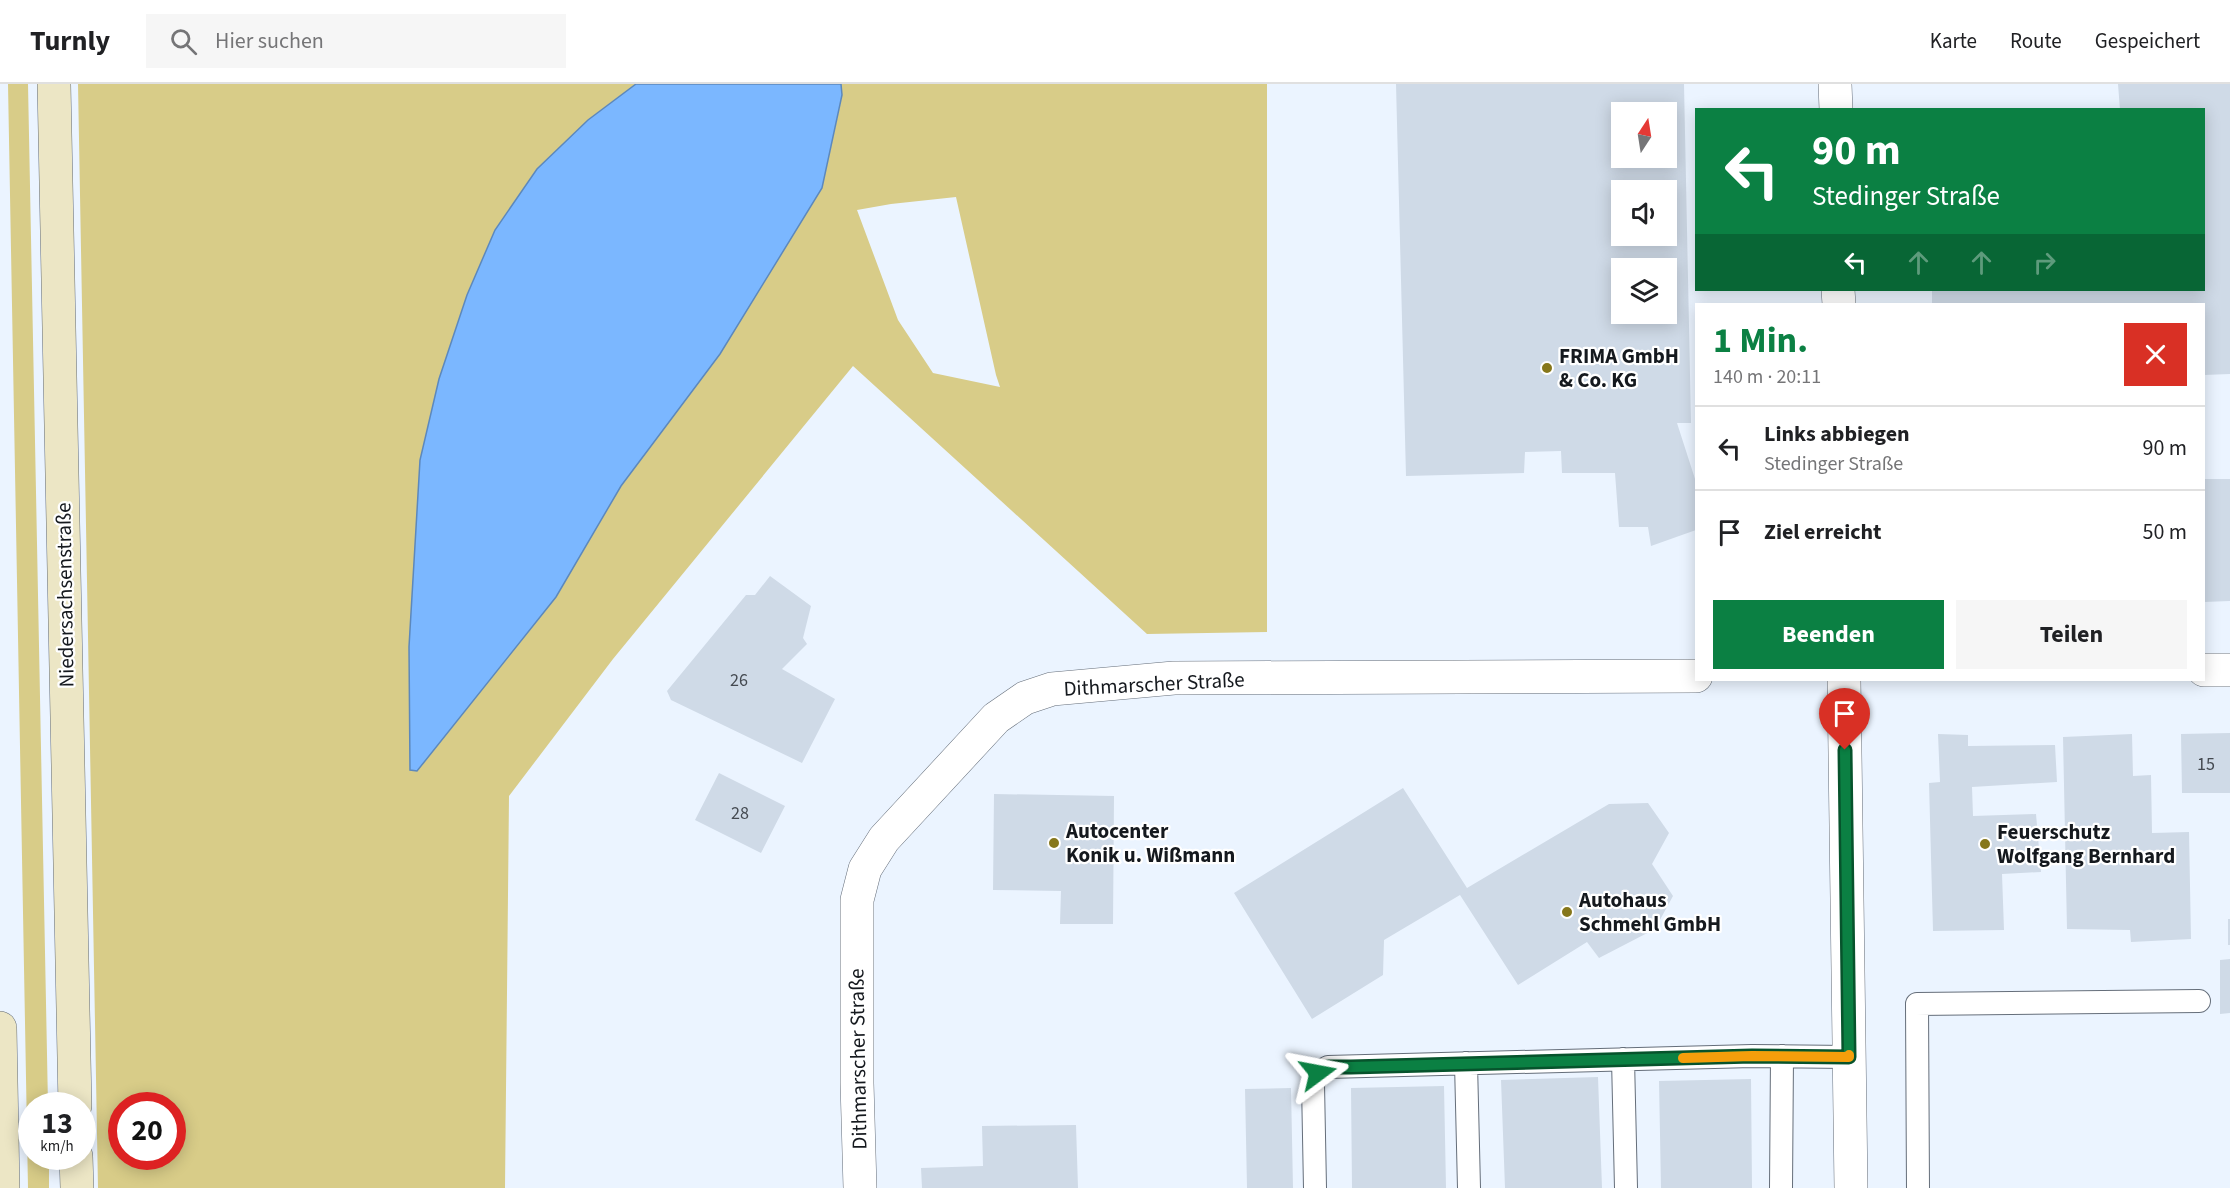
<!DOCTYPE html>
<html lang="de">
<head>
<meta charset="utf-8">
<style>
	body { margin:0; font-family:"Source Sans 3",sans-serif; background:#f6f6f6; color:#202124; height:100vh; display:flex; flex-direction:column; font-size:22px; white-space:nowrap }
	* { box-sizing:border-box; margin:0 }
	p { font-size:20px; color:#757577 }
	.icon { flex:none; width:33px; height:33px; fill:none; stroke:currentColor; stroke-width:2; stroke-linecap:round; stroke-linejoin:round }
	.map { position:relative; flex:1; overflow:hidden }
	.details { position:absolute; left:1695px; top:219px; width:510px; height:378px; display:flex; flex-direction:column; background:#fff; border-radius:0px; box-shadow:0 3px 15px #0003 }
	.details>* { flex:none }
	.guide { position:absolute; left:1695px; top:24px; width:510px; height:183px; border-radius:0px; box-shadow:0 3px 15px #0003; background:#0b8043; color:#fff; overflow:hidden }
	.needle { width:39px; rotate:12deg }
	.controls { position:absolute; left:1611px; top:18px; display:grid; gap:12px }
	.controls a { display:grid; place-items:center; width:66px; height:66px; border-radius:0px; background:#fff; box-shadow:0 3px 15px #0003; font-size:30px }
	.speed { position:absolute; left:18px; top:1008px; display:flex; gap:12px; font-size:30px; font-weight:700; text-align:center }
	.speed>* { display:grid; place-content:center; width:78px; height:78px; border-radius:50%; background:#fff; box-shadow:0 3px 15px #0003; line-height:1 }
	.speed small { font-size:15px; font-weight:400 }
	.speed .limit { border:9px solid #d22; background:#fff; color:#111 }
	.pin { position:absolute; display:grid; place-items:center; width:51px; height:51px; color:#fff; margin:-62px -26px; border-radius:50% 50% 50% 0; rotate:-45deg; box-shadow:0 0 6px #0007 }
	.pin .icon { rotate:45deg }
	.me { position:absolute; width:66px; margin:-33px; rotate:77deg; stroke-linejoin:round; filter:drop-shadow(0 0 4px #0008) }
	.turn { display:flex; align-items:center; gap:21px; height:126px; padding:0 18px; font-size:27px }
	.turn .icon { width:78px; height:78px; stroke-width:2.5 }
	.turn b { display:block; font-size:42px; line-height:51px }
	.lanes { display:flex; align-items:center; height:57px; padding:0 18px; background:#0003; justify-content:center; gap:30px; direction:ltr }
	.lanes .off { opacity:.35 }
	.round { display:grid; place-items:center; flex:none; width:63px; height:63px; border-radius:0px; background:#f6f6f6 }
	.summary { display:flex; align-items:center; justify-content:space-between; height:102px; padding:0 18px }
	h1 { font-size:36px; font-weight:700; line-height:45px; color:#0b8043 }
	.primary-button { display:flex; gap:12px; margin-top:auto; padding:12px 18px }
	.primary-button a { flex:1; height:69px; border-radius:0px; background:#0b8043; color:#fff; font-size:24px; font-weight:700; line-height:69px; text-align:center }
	.primary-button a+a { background:#f6f6f6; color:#202124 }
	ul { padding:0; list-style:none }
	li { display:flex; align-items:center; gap:18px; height:84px; padding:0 18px; border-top:2px solid #e0e0e0 }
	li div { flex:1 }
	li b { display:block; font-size:22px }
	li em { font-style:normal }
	header { display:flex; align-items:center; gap:36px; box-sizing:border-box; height:84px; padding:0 30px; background:#fff; border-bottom:2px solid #e0e0e0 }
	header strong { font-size:28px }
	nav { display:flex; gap:33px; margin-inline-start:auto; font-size:21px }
	.search { width:420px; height:54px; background:#f6f6f6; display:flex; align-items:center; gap:15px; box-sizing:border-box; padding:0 21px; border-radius:0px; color:#757577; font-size:22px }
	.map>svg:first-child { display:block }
</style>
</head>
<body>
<header>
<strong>Turnly</strong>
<div class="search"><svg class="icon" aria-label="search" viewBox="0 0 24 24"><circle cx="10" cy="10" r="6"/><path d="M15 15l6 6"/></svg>Hier suchen</div>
<nav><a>Karte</a><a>Route</a><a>Gespeichert</a></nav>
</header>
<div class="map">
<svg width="2230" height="1104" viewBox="0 0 2230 1104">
	<rect width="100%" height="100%" fill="#ebf4ff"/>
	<path fill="#d8cc88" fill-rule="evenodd" d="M8,0h20l20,1021 -16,1v50l17,1v31h-21z
		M78,0h558l-48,36 -51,49 -42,61 -28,65 -28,84 -19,81 136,137 65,-111 99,-133 102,-165 20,-92 -1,-12h426v548l-120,2 -294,-268 -240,293 -104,137 -4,392h-407zM956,113l40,178 4,12 -67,-14 -35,-53 -41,-110 34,-6zM122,1022h50v50h-50z"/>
	<path fill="#7bb7ff" stroke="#5c88bc" stroke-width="1.5" d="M636,0h205l1,11 -20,93 -102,166 -99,132 -65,111 -139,174 -7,-1 -1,-123 11,-187 19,-81 28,-84 28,-65 42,-61 51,-49z"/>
	<path fill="#cfdae7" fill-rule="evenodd" d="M1396,0h288l7,339h-14l19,59v48l-45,16 -3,-19h-29l-4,-54h-53l-1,-22 -36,1 -1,21 -118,3zM1622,28h44v46h-44zM1622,106h44v46h-44zM1622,184h44v46h-44z
		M2118,0h112v290l-26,1v-71h-272v-14h272v-180h-84z
		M2204,395h26v122l-26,1z
		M770,492l41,30 -8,32 4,6 -25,25 53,30 -33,64 -131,-63 -4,-9 79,-96h9z
		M2230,649v60h-48l-1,-59z
		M1938,650l30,1v11l87,-1 2,37 -85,5 1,29 63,-2 5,58 -39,2 2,56 -71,1 -4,-148 11,-1z
		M2132,650l1,42 18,-1 1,58 37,-1 2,107 -60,3 -1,-12 -63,-1 -4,-192z
		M719,689l66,33 -24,47 -66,-33z
		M1403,704l64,100 142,-84 39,-1 21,30 -17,31 21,32 -18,33 -56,29 -12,-16 -69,43 -58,-90 -76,45 -1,35 -71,44 -78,-126z
		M994,710l120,2 -1,128h-53l1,-33 -68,-1z
		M2228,835h2v26h-2z
		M2230,875v54l-10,1v-54z
		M1598,993l4,111h-97l-4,-108z
		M1751,995l1,109h-91l-2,-107z
		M1444,1002l2,102h-94l-1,-100z
		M1291,1004l2,100h-46l-2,-99z
		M1076,1041l2,63h-156l-1,-20 62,-2 -1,-40z"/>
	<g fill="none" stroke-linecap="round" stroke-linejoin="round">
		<defs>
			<path id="lane" d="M1623,975l3,129
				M1466,979l3,125
				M1315,1104l-2,-104 5,-11 10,-6 424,-11 97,1
				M1781,1104l1,-132
				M1918,1104l-1,-184 282,-3"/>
			<path id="street" d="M1835,0l1,26
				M1838,206l1,14
				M2204,586h26
				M1844,596l7,508
				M860,1104l-3,-105v-183l8,-31 19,-30 112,-121 29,-20 27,-9 122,-11 522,-2"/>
			<path id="secondary" d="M54,0l21,1022
				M0,944l3,160
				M76,1072l1,32"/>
		</defs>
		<use href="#lane" stroke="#656e7a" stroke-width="24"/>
		<use href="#street" stroke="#656e7a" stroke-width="34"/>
		<use href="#secondary" stroke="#656e7a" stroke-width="34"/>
		<use href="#lane" stroke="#fff" stroke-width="22"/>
		<use href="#street" stroke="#fff" stroke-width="33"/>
		<use href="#secondary" stroke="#ece6c5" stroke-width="33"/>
	</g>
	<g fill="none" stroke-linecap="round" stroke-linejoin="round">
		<defs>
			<path id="route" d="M1318,989l10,-6h23l401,-11 97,1 -4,-307"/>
		</defs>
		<use href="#route" stroke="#07532c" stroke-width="15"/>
		<use href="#route" stroke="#0b8043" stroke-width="10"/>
		<path stroke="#f59e0b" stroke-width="10" d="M1683,974l69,-2 97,1v-2"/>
	</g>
	<g fill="#86771b" stroke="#fff" stroke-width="2">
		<circle cx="1547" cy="284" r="6"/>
		<circle cx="1054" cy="759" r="6"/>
		<circle cx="1985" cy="760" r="6"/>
		<circle cx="1567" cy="828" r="6"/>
	</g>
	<g text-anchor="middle" stroke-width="4.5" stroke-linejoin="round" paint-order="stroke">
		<g font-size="18" fill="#444950">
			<text x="739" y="602">26</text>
			<text x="2206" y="686">15</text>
			<text x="740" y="735">28</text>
		</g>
		<g font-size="21" font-weight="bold" fill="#15191e" stroke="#fff" text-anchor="start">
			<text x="1559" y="279">FRIMA GmbH<tspan x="1559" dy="24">&amp; Co. KG</tspan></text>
			<text x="1066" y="754">Autocenter<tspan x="1066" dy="24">Konik u. Wißmann</tspan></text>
			<text x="1997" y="755">Feuerschutz<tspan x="1997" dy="24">Wolfgang Bernhard</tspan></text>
			<text x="1579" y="823">Autohaus<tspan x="1579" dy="24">Schmehl GmbH</tspan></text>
		</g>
		<g font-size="21" fill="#15191e" stroke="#fff">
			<text transform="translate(65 511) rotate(-91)" y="7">Niedersachsenstraße</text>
			<text transform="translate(1154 600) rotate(-3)" y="7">Dithmarscher Straße</text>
			<text transform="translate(858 975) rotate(-91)" y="7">Dithmarscher Straße</text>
		</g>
	</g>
</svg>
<div class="controls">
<a><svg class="needle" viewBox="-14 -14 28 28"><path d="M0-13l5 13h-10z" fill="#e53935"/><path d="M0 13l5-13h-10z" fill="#757577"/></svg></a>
<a><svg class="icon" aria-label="sound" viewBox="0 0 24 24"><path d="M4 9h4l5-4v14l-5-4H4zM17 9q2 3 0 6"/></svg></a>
<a><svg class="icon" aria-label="layers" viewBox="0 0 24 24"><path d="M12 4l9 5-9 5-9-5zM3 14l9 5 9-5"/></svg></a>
</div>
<div class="speed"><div>13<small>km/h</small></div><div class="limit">20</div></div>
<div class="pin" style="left:1845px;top:666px;background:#d93025"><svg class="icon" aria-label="arrive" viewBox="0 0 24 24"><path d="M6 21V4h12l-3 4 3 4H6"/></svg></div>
<svg class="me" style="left:1318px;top:989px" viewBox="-20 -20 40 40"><path d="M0-17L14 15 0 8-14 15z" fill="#0b8043" stroke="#fff" stroke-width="4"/></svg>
<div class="guide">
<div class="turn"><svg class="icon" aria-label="left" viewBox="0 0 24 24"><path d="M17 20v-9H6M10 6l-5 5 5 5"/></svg><div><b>90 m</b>Stedinger Straße</div></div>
<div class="lanes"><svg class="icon" aria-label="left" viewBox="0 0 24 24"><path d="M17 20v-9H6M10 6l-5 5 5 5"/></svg><svg class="icon off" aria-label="ahead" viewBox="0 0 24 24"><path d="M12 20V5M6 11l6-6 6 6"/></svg><svg class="icon off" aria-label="ahead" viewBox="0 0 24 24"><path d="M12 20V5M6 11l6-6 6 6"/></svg><svg class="icon off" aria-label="right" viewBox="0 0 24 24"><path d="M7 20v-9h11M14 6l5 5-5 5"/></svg></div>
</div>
<section class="details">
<div class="summary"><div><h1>1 Min.</h1><p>140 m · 20:11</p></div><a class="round" style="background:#d93025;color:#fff"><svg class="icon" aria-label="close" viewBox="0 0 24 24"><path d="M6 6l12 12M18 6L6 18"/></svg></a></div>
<ul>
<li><svg class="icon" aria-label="left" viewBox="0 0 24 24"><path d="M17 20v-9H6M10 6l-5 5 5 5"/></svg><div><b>Links abbiegen</b><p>Stedinger Straße</p></div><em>90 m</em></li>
<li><svg class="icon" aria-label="arrive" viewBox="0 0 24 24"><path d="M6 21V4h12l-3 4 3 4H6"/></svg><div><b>Ziel erreicht</b></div><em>50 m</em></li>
</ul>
<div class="primary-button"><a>Beenden</a><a>Teilen</a></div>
</section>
</div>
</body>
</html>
